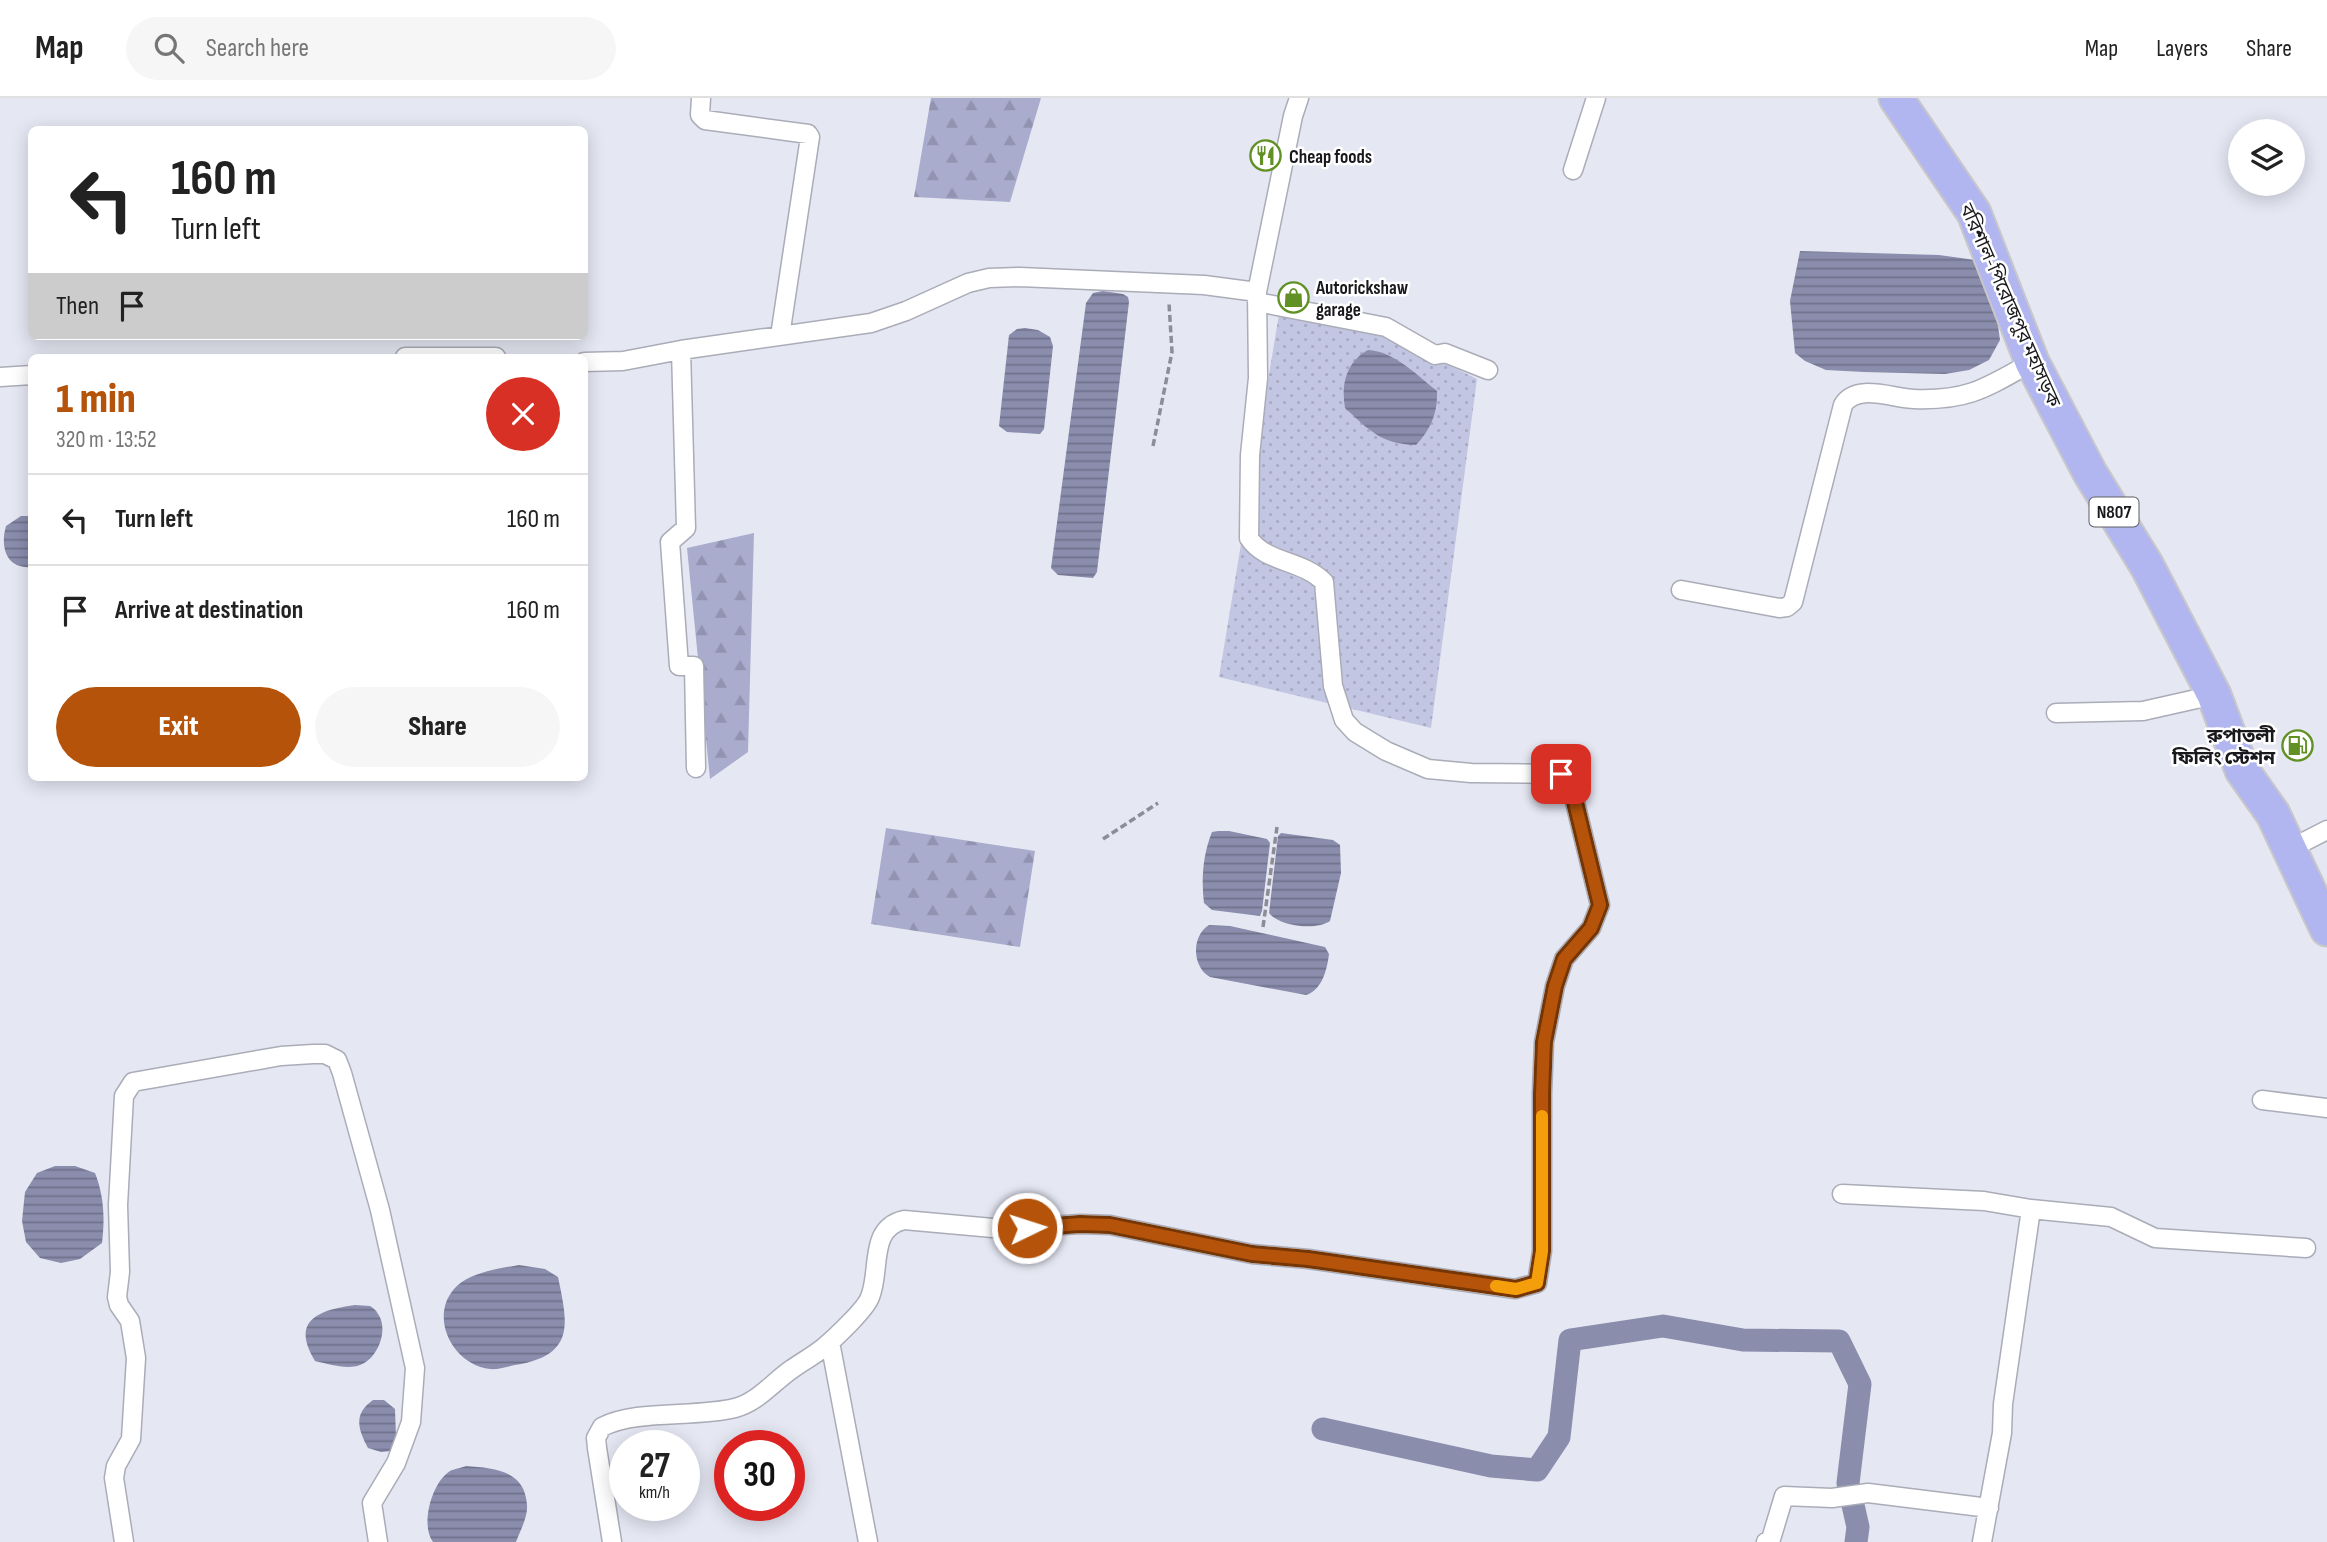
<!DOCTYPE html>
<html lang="en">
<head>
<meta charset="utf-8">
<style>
	body { margin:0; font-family:"Sofia Sans Condensed","Noto Sans Bengali",sans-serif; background:#f6f6f6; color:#222; height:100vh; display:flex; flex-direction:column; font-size:26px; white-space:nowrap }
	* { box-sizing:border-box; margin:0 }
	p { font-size:23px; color:#767676 }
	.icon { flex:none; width:38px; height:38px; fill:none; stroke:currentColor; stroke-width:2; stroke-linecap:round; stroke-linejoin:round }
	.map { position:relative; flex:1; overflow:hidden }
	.drawer { position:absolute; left:28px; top:256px; width:560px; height:427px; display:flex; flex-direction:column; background:#fff; border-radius:10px; box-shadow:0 4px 18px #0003 }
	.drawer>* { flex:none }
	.guide { position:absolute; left:28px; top:28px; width:560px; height:214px; border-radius:10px; box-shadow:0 4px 18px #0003; background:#fff; color:#222; overflow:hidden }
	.fabs { position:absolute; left:2228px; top:21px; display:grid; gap:14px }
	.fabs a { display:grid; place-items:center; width:77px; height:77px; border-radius:50%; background:#fff; box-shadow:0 4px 18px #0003; font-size:35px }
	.speed { position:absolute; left:609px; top:1332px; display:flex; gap:14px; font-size:35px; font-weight:700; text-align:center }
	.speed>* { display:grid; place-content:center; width:91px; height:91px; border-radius:50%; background:#fff; box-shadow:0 4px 18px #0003; line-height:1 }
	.speed small { font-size:18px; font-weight:400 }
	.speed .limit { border:10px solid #d22; background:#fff; color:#111 }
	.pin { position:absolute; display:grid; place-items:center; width:60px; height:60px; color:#fff; margin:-30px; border-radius:14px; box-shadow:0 4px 10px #0006 }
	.me { position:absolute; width:77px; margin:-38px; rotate:86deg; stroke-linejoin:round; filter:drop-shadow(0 0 5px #0008) }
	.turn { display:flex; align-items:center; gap:24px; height:147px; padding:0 28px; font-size:32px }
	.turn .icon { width:91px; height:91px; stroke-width:2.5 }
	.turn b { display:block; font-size:49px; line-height:60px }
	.then { display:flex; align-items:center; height:66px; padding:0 28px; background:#0003; gap:14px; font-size:26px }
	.round { display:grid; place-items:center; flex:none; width:74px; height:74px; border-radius:37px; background:#f6f6f6 }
	.head { display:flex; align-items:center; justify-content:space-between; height:119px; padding:0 28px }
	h1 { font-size:42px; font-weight:800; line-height:52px; color:#b45309 }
	.primary-button { display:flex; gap:14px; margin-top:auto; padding:14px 28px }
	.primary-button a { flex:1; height:80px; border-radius:42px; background:#b45309; color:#fff; font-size:28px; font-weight:800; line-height:80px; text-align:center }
	.primary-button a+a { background:#f6f6f6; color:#222 }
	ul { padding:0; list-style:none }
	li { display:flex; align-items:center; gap:21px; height:91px; padding:0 28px; border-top:2px solid #e0e0e0 }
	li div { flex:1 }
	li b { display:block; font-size:26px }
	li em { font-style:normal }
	header { display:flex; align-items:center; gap:42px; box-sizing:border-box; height:98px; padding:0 35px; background:#fff; border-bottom:2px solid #e0e0e0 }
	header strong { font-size:33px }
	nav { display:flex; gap:38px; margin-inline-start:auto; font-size:24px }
	.search { width:490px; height:63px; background:#f6f6f6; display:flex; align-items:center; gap:18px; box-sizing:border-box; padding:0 24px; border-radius:38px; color:#767676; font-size:26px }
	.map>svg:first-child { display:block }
</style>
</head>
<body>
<header>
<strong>Map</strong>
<div class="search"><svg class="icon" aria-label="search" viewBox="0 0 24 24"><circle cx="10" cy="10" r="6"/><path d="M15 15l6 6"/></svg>Search here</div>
<nav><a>Map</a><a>Layers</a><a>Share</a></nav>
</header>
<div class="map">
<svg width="2327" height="1444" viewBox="0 0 2327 1444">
	<defs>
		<pattern id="forest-firs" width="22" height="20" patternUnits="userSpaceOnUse" patternTransform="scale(1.75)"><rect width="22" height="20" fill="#a9accd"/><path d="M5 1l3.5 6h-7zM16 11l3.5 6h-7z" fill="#9193b0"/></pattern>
		<pattern id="park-dots" width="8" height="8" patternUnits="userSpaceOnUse" patternTransform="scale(1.75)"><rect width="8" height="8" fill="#c3c6e3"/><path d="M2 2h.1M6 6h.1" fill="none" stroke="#a7aac2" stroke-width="1.8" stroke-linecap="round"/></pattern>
		<pattern id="water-rules" width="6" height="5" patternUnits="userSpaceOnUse" patternTransform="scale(1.75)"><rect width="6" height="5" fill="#8a8dac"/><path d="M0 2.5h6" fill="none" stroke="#70728b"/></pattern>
	</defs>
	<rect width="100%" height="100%" fill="#e5e7f3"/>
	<path fill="url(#forest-firs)" d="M931,0h110l-31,104 -96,-5z
		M754,435l-6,219 -38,27 -23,-231z
		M886,730l149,23 -15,96 -149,-23z"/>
	<path fill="url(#park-dots)" d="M1279,216l99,16 99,49 -46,349 -212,-51z"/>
	<path fill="url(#water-rules)" d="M1800,153l139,4 36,5 21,51 4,29 -11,20 -20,10 -24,4 -81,-2 -38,-2 -21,-9 -10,-8 -5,-52z
		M1103,193l20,3 5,3 1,5 -32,270 -4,6 -35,-3 -7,-7 35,-265 7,-10z
		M1025,230l13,2 12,7 3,9 -9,83 -4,5 -33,-2 -8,-6 10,-91 8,-6z
		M1368,252c26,1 50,26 69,41 1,21 -6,38 -21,54 -35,-1 -47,-15 -71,-37 -4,-23 1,-46 23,-58z
		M21,418h10v51c-25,2 -31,-20 -25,-41z
		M1218,733h11l38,8 3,4 -8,68 -2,5 -48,-6 -8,-7c-3,-23 -1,-49 8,-71z
		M1281,735l52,7 7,5 1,28 -11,48c-14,10 -51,5 -61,-8l9,-77z
		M1209,827l21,1 95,21 4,7c-2,16 -7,36 -23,41l-96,-18c-18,-10 -19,-41 -1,-52z
		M55,1068h20l20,7c9,23 10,45 7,70l-22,16 -19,4 -21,-5 -14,-16 -4,-21 3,-29 12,-19z
		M519,1167l26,4 13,8c9,44 18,76 -37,87 -9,1 -22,6 -31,5 -37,-4 -61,-51 -36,-80 15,-17 44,-20 65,-24z
		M355,1207l15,1c3,2 6,4 8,8 11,15 0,45 -18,51 -13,5 -32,-1 -45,-4 -25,-41 4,-51 40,-56z
		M373,1302h11l11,9 1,28 -5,14 -10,1 -13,-4c-10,-19 -15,-34 5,-48z
		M466,1368c28,2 59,4 61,39 1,12 -7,26 -11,37h-83c-13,-17 -1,-60 17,-71 4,-2 11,-3 16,-5z"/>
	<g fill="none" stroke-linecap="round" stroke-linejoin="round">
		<path stroke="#8a8dac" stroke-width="23" d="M1323,1331l168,37 46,4 22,-33 11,-97 93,-14 80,14 96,1 21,43 -12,99 10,44 -2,15"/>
		<defs>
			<path id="street" d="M701,0l-1,17 5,5 103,14 2,3 -30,199
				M1573,72l23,-72
				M1257,204l129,25 49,28 10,-2 43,17
				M681,252l5,178 -16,14 9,124h15l2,102
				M405,259h91
				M584,264l39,-1 58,-11 190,-27 35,-12 62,-28 21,-5 31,-1 184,8 53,7
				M0,279l32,-2
				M1681,492l98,18 8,-1 6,-5 50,-197c13,-22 49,-7 71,-6 54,2 72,-11 118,-37
				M2056,615l87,-2 71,-16
				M2288,752l39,-20
				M2262,1002l65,8
				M1842,1096l142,7 47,8
				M830,1244l38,200
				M124,1444l-10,-64 2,-12 15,-27 5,-81 -6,-37 -11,-16 -2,-8 3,-25 -2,-67 6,-109 9,-14 148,-26 32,-2h12l12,6 5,13 38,137 35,158 -4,54 -15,41 -24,40 6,39
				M612,1444l-15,-94 -1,-10 6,-11c34,-18 94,-9 133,-19 23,-6 38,-26 57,-39 10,-7 21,-13 31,-21 11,-9 43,-39 47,-51 11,-26 -2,-69 34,-77l100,9 76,-5 30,1 142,29 56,5 207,30 22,-6 5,-32v-158l2,-51 11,-56 9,-27 27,-31 9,-23 -28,-115 -11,-16 -90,-1 -43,-4 -42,-18 -31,-19 -11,-12 -11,-34 -9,-104c-21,-22 -59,-19 -75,-44l1,-83 8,-77 -1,-86 36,-176 6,-18
				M1766,1444l5,-3 13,-43 48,2 36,-5 121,15
				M1982,1444l20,-109 1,-29 28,-195 80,8 44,21 151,10"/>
			<path id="highway" d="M1896,0l78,115 58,149 58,111 57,93 67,129 28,75 31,44 54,115"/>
		</defs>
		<use href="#street" stroke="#aaacb7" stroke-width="21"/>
		<use href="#highway" stroke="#c8c8c9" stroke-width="37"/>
		<path stroke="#8c8d96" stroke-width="3.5" stroke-dasharray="7 3.5" stroke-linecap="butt" d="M1153,348l19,-94 -3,-49
			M1103,741l55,-36
			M1263,829l14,-100"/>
		<use href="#street" stroke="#fff" stroke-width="18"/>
		<use href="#highway" stroke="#b1b6f0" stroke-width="33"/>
	</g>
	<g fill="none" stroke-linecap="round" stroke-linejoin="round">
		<defs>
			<path id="route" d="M1027,1130l53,-4 30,1 142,29 56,5 208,30 21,-6 5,-32v-158l2,-51 11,-56 9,-27 27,-31 9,-23 -28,-115 -11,-16"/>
		</defs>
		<use href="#route" stroke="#753606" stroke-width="18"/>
		<use href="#route" stroke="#b45309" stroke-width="12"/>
		<path stroke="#f59e0b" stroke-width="12" d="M1496,1188l20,3 21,-6 5,-32v-135"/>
	</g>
	<defs>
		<symbol id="restaurant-ring" viewBox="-11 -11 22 22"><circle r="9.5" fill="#fff" stroke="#619025" stroke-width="1.5"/><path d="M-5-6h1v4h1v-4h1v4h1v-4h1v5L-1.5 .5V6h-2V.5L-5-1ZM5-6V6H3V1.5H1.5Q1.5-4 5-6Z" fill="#619025"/></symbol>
		<symbol id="shop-ring" viewBox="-11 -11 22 22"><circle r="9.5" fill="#fff" stroke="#619025" stroke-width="1.5"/><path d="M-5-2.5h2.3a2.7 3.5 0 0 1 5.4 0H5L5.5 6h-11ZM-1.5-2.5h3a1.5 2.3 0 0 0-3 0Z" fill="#619025"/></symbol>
		<symbol id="fuel-ring" viewBox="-11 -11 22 22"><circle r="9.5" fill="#fff" stroke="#619025" stroke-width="1.5"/><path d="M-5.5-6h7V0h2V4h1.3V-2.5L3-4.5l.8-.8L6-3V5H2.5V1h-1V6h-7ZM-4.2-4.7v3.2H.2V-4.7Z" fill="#619025"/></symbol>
	</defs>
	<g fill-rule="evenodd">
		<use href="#restaurant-ring" x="1248" y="40" width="35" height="35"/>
		<use href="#shop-ring" x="1276" y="182" width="35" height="35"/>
		<use href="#fuel-ring" x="2280" y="630" width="35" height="35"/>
	</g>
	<g text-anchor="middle" stroke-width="5" stroke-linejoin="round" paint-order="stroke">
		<rect fill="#fff" stroke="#5e5e61" stroke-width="2" x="2089.5" y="399.5" width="49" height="29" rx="5"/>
		<g font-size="18" font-weight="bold" fill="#19191d">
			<text x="2114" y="420">N807</text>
		</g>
		<g font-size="19" font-weight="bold" fill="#19191d" stroke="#fff" text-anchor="start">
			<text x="1289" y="65">Cheap foods</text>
			<text x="1316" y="196">Autorickshaw<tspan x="1316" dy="22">garage</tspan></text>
			<text x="2275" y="644" text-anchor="end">রুপাতলী<tspan x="2275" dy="22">ফিলিং স্টেশন</tspan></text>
		</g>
		<g font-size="19" fill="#19191d" stroke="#fff">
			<text transform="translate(2011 207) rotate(66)" y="7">বরিশাল-পিরোজপুর মহাসড়ক</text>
		</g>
	</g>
</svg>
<div class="fabs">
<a><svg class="icon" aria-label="layers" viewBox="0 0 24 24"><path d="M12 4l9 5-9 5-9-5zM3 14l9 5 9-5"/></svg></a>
</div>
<div class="speed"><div>27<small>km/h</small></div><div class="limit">30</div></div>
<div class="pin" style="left:1561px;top:676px;background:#d93025"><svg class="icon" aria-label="arrive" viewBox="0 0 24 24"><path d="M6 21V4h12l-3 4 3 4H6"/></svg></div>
<svg class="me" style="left:1027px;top:1130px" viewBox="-20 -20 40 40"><circle r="17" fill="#b45309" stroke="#fff" stroke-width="3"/><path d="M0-11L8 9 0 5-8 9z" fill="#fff"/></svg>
<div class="guide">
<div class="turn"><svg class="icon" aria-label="left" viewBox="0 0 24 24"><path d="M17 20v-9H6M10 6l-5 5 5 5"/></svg><div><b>160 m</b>Turn left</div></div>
<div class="then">Then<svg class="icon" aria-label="arrive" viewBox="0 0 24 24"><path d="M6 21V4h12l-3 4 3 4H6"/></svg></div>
</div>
<section class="drawer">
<div class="head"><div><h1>1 min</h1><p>320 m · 13:52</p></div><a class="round" style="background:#d93025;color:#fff"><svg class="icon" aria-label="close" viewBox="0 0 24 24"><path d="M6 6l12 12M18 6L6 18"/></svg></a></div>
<ul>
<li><svg class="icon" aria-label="left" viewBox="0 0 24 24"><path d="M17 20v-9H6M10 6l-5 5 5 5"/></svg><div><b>Turn left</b></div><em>160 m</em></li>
<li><svg class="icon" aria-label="arrive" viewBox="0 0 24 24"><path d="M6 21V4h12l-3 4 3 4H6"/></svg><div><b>Arrive at destination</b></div><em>160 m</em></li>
</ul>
<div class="primary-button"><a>Exit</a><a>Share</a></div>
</section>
</div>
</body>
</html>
